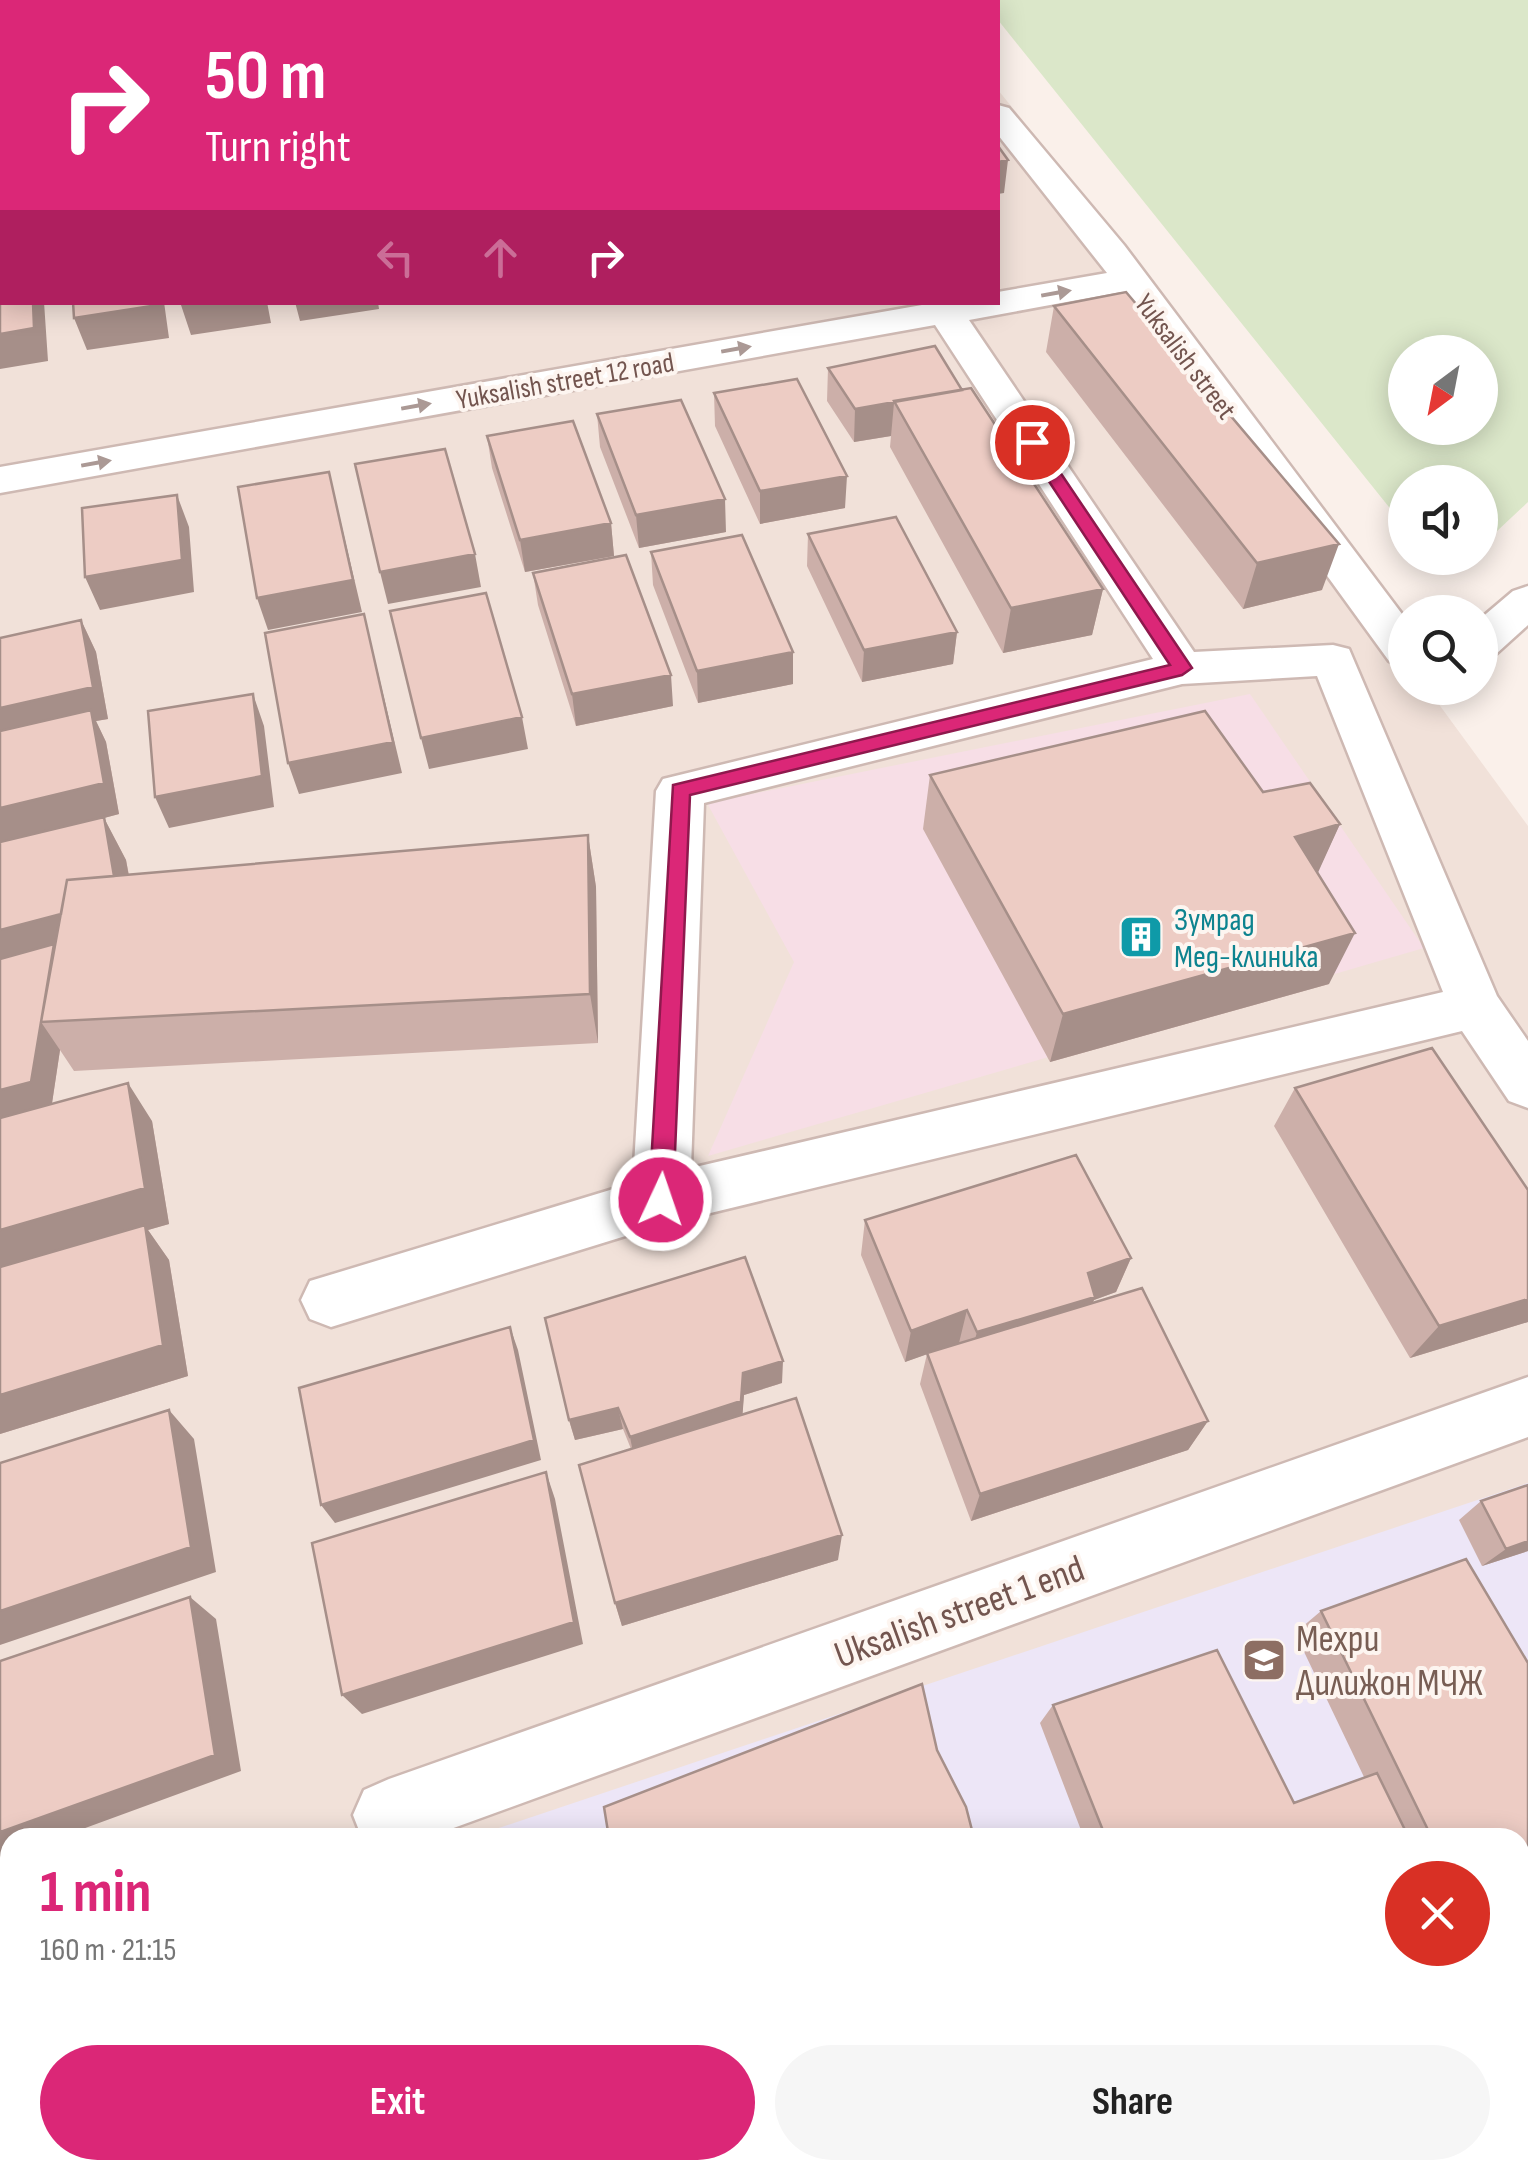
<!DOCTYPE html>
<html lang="en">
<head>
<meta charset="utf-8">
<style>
	body { margin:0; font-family:"Sofia Sans Condensed",sans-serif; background:#f6f6f6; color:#222; height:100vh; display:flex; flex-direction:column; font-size:38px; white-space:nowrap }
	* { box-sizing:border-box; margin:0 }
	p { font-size:32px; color:#767676 }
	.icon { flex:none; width:55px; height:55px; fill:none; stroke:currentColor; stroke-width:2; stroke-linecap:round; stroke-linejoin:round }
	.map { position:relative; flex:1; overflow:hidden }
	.drawer { position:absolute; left:0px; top:1828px; width:1530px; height:352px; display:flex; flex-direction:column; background:#fff; border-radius:30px 30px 0 0; box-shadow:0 5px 25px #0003 }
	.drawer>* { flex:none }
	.banner { position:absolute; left:0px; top:0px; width:1000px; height:305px; box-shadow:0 5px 25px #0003; background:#db2777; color:#fff; overflow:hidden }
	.needle { width:65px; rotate:212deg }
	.tools { position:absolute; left:1388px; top:335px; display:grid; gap:20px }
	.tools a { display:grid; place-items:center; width:110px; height:110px; border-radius:50%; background:#fff; box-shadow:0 5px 25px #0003; font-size:50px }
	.pin { position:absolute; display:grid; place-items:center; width:85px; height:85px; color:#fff; margin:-42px; border:5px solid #fff; border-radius:50%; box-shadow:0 2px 10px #0007 }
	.me { position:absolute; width:110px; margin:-55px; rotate:3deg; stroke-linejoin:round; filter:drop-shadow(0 0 8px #0008) }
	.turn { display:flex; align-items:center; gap:35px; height:210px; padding:0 40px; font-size:45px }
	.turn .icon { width:130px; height:130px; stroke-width:2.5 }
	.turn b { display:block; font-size:70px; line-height:85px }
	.lanes { display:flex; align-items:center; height:95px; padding:0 40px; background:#0003; justify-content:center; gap:50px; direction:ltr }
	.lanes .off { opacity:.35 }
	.round { display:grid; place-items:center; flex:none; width:105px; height:105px; border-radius:52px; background:#f6f6f6 }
	.head { display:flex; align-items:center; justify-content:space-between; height:170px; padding:0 40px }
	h1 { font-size:60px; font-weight:700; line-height:75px; color:#db2777 }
	.primary-button { display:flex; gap:20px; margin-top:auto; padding:20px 40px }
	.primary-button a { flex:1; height:115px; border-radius:60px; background:#db2777; color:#fff; font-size:40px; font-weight:700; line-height:115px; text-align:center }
	.primary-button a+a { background:#f6f6f6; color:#222 }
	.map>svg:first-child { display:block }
</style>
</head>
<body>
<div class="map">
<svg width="1528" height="2178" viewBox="0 0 1528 2178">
	<rect width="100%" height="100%" fill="#faf0ea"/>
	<path fill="#f1e1d9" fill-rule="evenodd" d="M0,0l925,2h-923v300h996v-212l95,116 36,74 276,377v31h22l101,138v1352h-1528zM10,1838h1510v332h-1510z"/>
	<path fill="#ede6f7" d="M1528,1483v695h-1076l-1,-8h1069v-332l-1048,-1z"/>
	<path fill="#f7dee6" d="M1250,694l174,254 -716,208 86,-194 -87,-159z"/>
	<path fill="#dbe7c9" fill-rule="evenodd" d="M982,0h546v502l-48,45v-65h-75v45l-407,-507v-18zM1405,352h75v76h-75z"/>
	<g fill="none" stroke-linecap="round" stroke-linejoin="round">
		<defs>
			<path id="minor" d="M30,0h30v2h-30z
				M464,0h30l1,2h-30z
				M888,0h31l1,2h-30z
				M998,105l11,3 115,137 281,373v47l-16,-4 -268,-369 -152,28 225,332 139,-7 16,4 148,347 31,45v67l-19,-7 -47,-70 -801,194 -330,102 -21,-8 -9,-19 9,-19 323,-98 23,-392 7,-12 490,-120 -218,-334 -935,168v-26l939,-165h59v-10l109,-19 -109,-138zM1317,676l126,316 -752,176 13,-365 478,-119z
				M2,133v20l-2,1v-20z
				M1528,586v39l-32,29 -16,4v-39l33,-28z
				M1528,1377v60l-1102,401h-64l-9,-23 11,-25 25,-11z"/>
		</defs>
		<use href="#minor" stroke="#ceb9b3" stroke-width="5"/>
		<use href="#minor" fill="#fff" fill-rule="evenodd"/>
	</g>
	<path fill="#ccafa9" d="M1054,306l268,284 -79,19 -197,-257z
		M828,368l134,22 141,199 -11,46 -89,18 -113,-206 1,-11 -37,6 -27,-41z
		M714,393l131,115 -85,16 -45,-98z
		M597,414l129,118 -87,16 -39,-101z
		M487,436l124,87 3,33 -89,16 -33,-104z
		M808,534l149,98 -4,32 -91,18 -55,-116z
		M651,552l142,132 -95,19 -45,-118z
		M533,573l140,133 -97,20 -38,-121z
		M81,620l15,32 12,67 -12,2 10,21 13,72 -15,4 22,42 3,15 459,-40 8,52 2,156 -524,28 -14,-21 -8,53 100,18 17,103 -21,6 21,30 19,116 -188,58v-796z
		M930,775l333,17 77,32 -23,49 12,111 -279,78 -127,-233z
		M1295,1088l233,234 -118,36 -136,-232z
		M865,1220l266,38 -15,34 -22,8 -2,3 116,118 -20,29 -217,71 -51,-137 7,-30 -22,8 -44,-107z
		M782,1383l-38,12 -2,20 96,145 -216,66 -7,-23 16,-154 -8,-20 -48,11 -6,-20z
		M1481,1501l47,50 -46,15 -23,-46z
		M1321,1611l207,52v424h-8v-249h-436l-44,-115 13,-18 241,98 70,-26 -69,-144z
		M1213,2170h211l-19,8h-189z"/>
	<path fill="#a68f89" d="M101,0h136v2h-135z
		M643,0h54v2h-69z
		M742,0h100l-15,2h-85z
		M0,79l2,8v36h-2z
		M1008,160l-4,33 -6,1v-32z
		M0,225h2v34h-2z
		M33,302h11l4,59 -48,8v-35z
		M158,302h6l5,36 -82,12 -13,-32z
		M180,302h87l4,21 -80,12z
		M295,302h83l1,7 -79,12z
		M894,403l-3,33 -37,6 1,-33z
		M329,472l33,140 -94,18 -11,-32z
		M847,476l-2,32 -85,16v-33z
		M177,495l12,32 5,65 -94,18 -15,-33z
		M725,499l1,33 -87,16 -3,-33z
		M611,523l3,33 -89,16 -5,-32z
		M1339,544l-17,46 -79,19 14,-46z
		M475,554l6,33 -93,17 -8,-32z
		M1103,589l-11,46 -89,18 8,-45z
		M364,614l38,159 -103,21 -11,-31z
		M81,620l15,32 12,67 -12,2 10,21 13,72 -15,4 22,42 12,68 -138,-84v-136z
		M957,632l-4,32 -91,18 2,-32z
		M793,652v32l-95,19 -1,-32z
		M671,675l2,31 -97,20 -4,-32z
		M253,694l11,32 10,81 -105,21 -14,-31z
		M522,717l6,32 -99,20 -8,-31z
		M1340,824l-24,53 -21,-40z
		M588,835l8,52 2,156 -8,-49z
		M69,912l-28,110 19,28 -9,60 -51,12v-192z
		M1355,933l-26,51 -279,78 13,-48z
		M128,1083l24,38 17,103 -21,6 21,30 19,116 -188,58v-204z
		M1131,1258l-15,34 -22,8 -13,30 -113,34 9,-32 111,-59z
		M1528,1299v23l-118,36 29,-32z
		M967,1310l-8,33 -54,19 6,-31z
		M510,1327l8,23 23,110 -206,63 -14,-18z
		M783,1361l-1,22 -38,12 -2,27 -108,35 -4,-20 113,-64z
		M618,1408l5,21 -48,11 -6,-20z
		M169,1410l25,29 22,133 -216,73v-34z
		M1208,1421l-20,29 -217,71 9,-27z
		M546,1472l9,27 28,145 -221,70 -20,-19z
		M842,1535l-4,25 -216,66 -7,-23z
		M1528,1541v10l-46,15 24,-17z
		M190,1597l26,22 25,152 -183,67h-48v17l-10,4v-27z
		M10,2132v13l-10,4v-13z
		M281,2170h27l1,8h-27z"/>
	<path fill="#edccc4" stroke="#a68f89" stroke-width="2.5" d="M106,0h64l1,2h-79z
		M274,0h69l1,2h-69z
		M365,0h69l1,2h-70z
		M564,0h79l-15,2h-63z
		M998,146l10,14 -10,2z
		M0,153h2v72h-2z
		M0,251h2v51h31l1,26 -34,6z
		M1126,292l213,252 -82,19 -203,-257z
		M73,302h85v3l-84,13z
		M935,346l27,44 -107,19 -27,-41z
		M797,379l50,97 -87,15 -46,-98z
		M971,388l132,201 -92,19 -117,-207z
		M681,400l44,99 -89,16 -39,-101z
		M573,421l38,102 -91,17 -33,-104z
		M445,449l30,105 -95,18 -25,-108z
		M329,472l24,108 -96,18 -19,-111z
		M177,495l5,65 -97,17 -3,-69z
		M896,517l61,115 -93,18 -56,-116z
		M742,535l51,117 -96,19 -46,-119z
		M626,555l45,120 -99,19 -39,-121z
		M486,593l36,124 -101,21 -31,-127z
		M364,614l29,128 -105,21 -23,-130z
		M81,620l12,67 -93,21v-70z
		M253,694l9,82 -107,21 -7,-86z
		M91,710l13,73 -104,25v-77z
		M1205,711l58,81 47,-9 30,41 -45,13 60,96 -292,81 -133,-239z
		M104,817l10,59 -47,4 -6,34 -61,16v-88z
		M588,835l2,159 -549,28 26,-142z
		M54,944l-23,138 -31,8v-131z
		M1432,1048l96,142v109l-89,27 -144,-238z
		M128,1083l17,105 -145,42v-112z
		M1076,1155l55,103 -43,15 7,24 -118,35 -10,-22 -56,21 -46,-111z
		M145,1225l18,120 -163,50v-128z
		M745,1257l38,104 -40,12 -2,28 -111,36 -12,-29 -49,12 -24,-102z
		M1142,1288l66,133 -228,73 -53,-141z
		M510,1327l24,113 -213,65 -22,-117z
		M796,1398l46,137 -227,68 -36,-138z
		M169,1410l22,137 -191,64v-148z
		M546,1472l28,150 -232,73 -30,-152z
		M1528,1485v56l-22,8 -25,-48z
		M1466,1559l62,104v368l-8,-16v-177h-88l-111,-227z
		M190,1597l25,158 -215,77v-171z
		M1217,1650l77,153 83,-30 32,65h-303l-53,-133z
		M922,1684l15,66 29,57 8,31h-365l-5,-31z
		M10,1926v206l-10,4v-206z
		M86,2170h195l1,8h-216z
		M1237,2170h187l-19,8h-164z"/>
	<defs><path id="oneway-solid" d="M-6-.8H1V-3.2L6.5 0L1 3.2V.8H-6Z" transform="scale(2.5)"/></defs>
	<g fill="#ab9995">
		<use href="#oneway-solid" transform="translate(1056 293) rotate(-10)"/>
		<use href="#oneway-solid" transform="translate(736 349) rotate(-10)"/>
		<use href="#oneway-solid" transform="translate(416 406) rotate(-10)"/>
		<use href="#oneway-solid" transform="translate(96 463) rotate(-10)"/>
	</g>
	<path fill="#db2777" stroke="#8e194d" stroke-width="2.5" d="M1026,438h11l155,230 -10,7 -492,120 -17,405 -3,7 -9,3 -8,-3 -4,-7 24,-415 497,-120 -147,-223z"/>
	<defs>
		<symbol id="building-square" viewBox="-11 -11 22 22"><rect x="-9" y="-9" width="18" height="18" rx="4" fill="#0f9aa8" stroke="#fdf5f0"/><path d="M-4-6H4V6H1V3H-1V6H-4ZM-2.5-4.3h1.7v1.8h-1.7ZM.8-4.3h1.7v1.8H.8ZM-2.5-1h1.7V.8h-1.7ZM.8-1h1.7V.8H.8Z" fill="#fff"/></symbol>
		<symbol id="school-square" viewBox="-11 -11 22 22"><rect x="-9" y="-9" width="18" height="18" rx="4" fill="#8d6e63" stroke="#fdf5f0"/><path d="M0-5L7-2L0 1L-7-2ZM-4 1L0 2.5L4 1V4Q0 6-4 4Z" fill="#fff"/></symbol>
	</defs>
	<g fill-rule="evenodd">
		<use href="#building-square" x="1116" y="912" width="50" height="50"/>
		<use href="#school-square" x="1239" y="1635" width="50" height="50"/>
	</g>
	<g text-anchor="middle" stroke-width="8" stroke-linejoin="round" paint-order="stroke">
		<g font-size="28" fill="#73554f" stroke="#fdf5f0">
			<text transform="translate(1186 356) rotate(53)" y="10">Yuksalish street</text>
			<text transform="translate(565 380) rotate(-10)" y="10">Yuksalish street 12 road</text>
		</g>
		<g font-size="32" fill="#0d838f" stroke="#fdf5f0" text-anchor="start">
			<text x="1174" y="930">Зумрад<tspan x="1174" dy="37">Мед-клиника</tspan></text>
		</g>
		<g font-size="38" fill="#73554f" stroke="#fdf5f0">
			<text transform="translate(959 1611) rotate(-20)" y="13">Uksalish street 1 end</text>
		</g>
		<g font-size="38" fill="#785e54" stroke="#fdf5f0" text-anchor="start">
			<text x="1296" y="1651">Мехри<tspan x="1296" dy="44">Дилижон МЧЖ</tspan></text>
		</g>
	</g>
</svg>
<div class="tools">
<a><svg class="needle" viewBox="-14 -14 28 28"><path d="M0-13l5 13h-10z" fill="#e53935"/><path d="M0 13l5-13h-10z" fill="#767676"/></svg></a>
<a><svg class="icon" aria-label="sound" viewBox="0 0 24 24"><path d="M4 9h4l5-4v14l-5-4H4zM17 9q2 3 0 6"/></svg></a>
<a><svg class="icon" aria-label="search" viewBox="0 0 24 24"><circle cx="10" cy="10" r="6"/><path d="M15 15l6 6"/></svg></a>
</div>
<div class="pin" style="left:1032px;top:442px;background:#d93025"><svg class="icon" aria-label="arrive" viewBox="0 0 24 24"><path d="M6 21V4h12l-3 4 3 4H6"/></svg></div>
<svg class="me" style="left:661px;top:1200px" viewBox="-20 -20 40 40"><circle r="17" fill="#db2777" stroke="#fff" stroke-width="3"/><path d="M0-11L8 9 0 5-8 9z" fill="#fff"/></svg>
<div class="banner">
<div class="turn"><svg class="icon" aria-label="right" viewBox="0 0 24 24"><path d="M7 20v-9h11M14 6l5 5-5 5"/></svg><div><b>50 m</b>Turn right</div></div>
<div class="lanes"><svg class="icon off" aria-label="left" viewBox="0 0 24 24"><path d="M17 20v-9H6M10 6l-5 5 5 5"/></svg><svg class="icon off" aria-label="ahead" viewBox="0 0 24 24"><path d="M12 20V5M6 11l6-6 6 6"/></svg><svg class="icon" aria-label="right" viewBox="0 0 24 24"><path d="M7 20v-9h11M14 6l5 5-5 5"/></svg></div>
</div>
<section class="drawer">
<div class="head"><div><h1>1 min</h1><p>160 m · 21:15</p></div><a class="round" style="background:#d93025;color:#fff"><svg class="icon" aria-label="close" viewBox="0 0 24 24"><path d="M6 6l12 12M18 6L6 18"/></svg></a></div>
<div class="primary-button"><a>Exit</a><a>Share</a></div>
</section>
</div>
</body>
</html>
